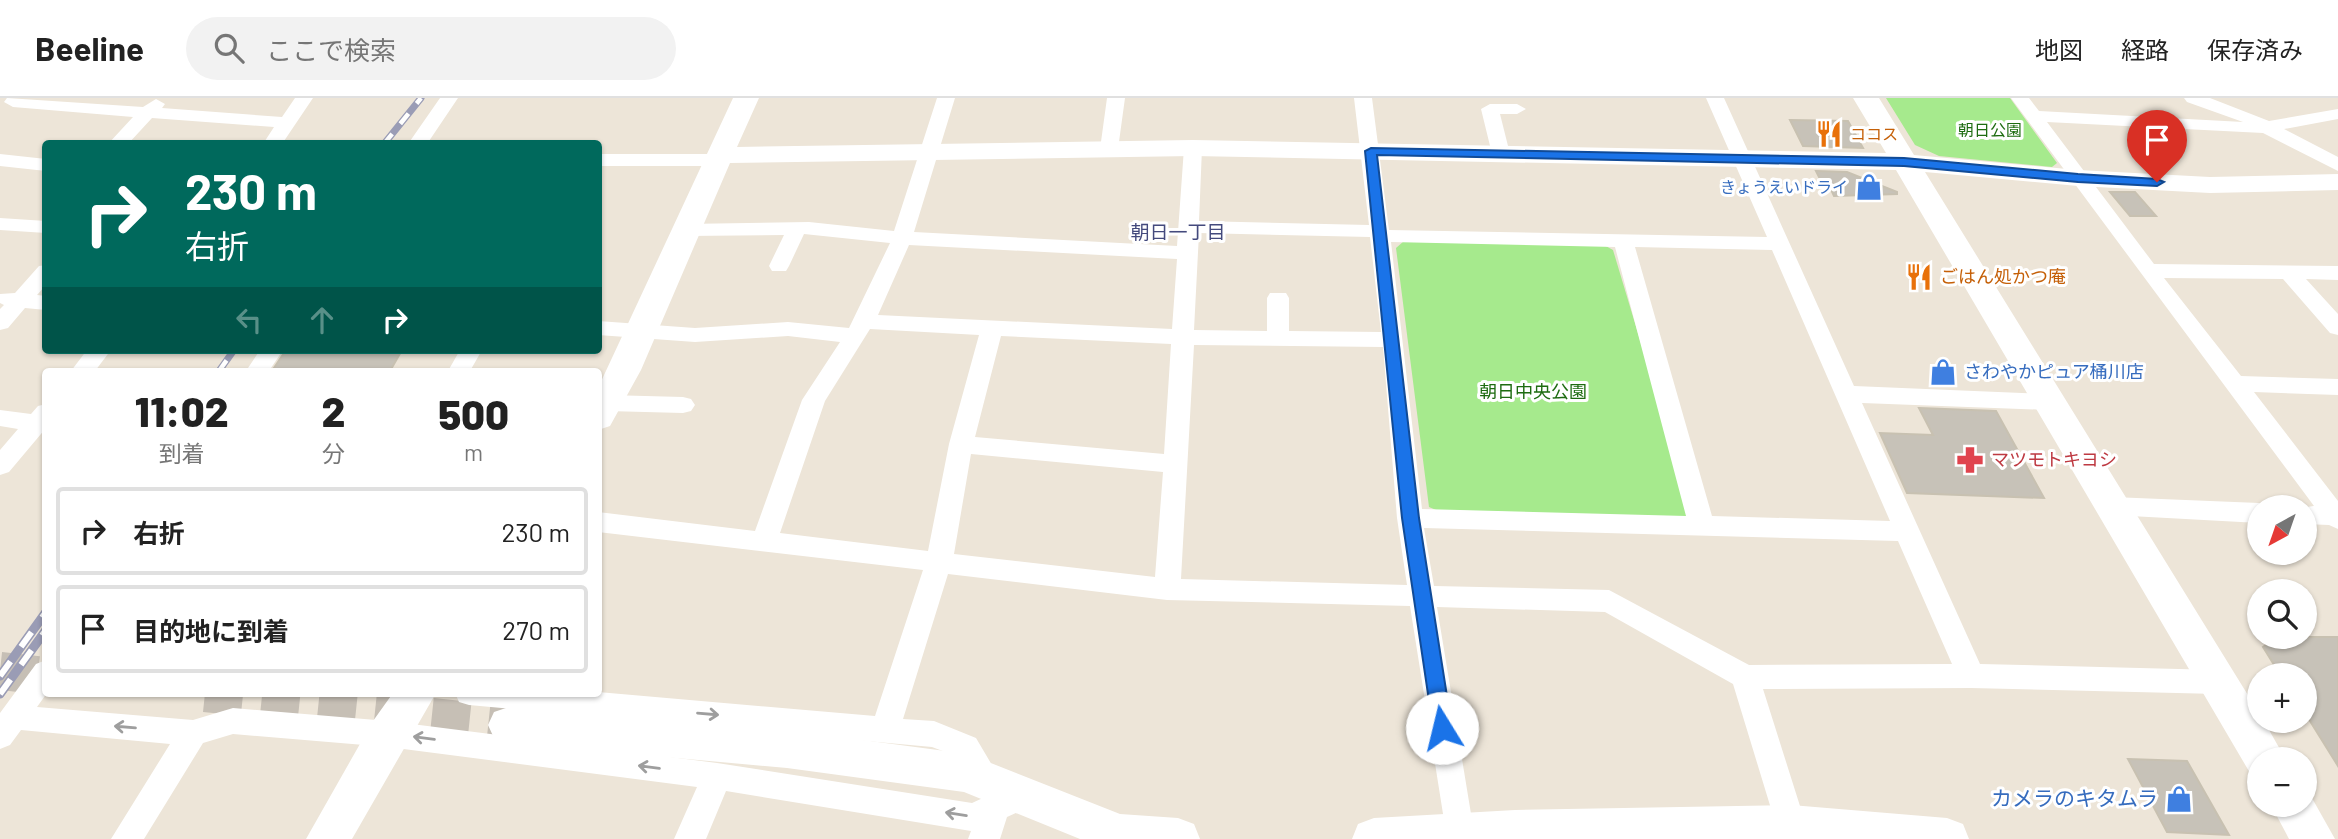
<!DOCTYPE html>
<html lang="ja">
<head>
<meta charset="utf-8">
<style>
	body { margin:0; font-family:Barlow,"Noto Sans JP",sans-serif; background:#f2f2f2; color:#222; height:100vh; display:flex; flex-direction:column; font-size:26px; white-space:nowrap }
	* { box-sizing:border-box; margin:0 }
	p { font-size:23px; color:#767676 }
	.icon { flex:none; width:38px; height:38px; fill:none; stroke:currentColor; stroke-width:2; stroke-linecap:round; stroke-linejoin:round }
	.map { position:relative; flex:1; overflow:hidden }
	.drawer { position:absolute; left:42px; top:270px; width:560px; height:329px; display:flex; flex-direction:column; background:#fff; border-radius:7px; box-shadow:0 2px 5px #0004 }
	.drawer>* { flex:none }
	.guide { position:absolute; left:42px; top:42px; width:560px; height:214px; border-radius:7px; box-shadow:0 2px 5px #0004; background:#00695c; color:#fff; overflow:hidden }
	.needle { width:46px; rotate:220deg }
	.controls { position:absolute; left:2247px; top:397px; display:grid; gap:14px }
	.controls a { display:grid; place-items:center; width:70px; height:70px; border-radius:50%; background:#fff; box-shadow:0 2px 5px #0004; font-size:35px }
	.pin { position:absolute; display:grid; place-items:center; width:60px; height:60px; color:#fff; margin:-72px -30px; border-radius:50% 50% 50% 0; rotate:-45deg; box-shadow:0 0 7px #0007 }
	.pin .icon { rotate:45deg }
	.me { position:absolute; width:77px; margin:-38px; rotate:351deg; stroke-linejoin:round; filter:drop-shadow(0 0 5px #0008) }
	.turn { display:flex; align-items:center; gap:24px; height:147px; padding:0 28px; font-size:32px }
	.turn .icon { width:91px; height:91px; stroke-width:2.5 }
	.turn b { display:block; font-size:49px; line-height:60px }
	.lanes { display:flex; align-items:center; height:66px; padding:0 28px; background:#0003; justify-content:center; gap:35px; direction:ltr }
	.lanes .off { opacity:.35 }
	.eta { display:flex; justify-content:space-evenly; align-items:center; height:119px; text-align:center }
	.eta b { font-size:42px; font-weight:800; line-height:49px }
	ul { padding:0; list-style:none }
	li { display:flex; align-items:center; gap:21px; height:88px; margin:0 14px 10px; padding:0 14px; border:4px solid #e0e0e0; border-radius:7px }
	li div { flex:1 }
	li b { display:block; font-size:26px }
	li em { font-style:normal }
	header { display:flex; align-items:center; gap:42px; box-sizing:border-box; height:98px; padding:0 35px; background:#fff; border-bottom:2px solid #e0e0e0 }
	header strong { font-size:33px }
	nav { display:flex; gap:38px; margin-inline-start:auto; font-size:24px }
	.search { width:490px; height:63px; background:#f2f2f2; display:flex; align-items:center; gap:18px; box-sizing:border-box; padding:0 24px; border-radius:38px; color:#767676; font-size:26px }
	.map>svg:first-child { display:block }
</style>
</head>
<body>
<header>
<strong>Beeline</strong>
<div class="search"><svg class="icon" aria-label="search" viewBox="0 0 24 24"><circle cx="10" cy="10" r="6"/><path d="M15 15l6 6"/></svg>ここで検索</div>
<nav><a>地図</a><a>経路</a><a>保存済み</a></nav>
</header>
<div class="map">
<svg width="2338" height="741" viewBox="0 0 2338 741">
	<rect width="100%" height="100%" fill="#ede5d8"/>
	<path fill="#a6ea8d" d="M1886,0h124l47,65 -5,4 -113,-11 -24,-11z
		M1404,143l200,4 9,5 78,260 -6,7 -249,-7 -7,-3 -33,-259z"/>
	<path fill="#c7c2b8" stroke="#c8c1b1" stroke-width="2" d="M1790,22l58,1 15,27 -60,-2z
		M1816,73l31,1 50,20v2l-63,2 -6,-13h-6z
		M2110,94h25l21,24h-26z
		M286,252h116l-12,21h-118z
		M1919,310l77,3 48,87 -137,-5 -27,-60 53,2z
		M2277,539h61v129l-33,-53v-37h-24l-18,-29z
		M2128,661l59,2 42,74 -62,-3z"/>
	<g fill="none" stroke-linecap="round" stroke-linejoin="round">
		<path stroke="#c6bfb5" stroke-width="38" stroke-dasharray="38 19" stroke-linecap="butt" d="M0,573l46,5
			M205,595l304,32"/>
		<path fill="#fff" fill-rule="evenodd" d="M7,0l136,9 13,-8 9,5 -3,4 120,9 13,-19h18l-31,46h-19l11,-17 -122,-9 -24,26h-20l25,-27 -120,-10 -9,-5z
			M440,0h18l-31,46h-19z
			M937,0h18l-41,134 263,14 7,-98 9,-6 9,6 -3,73 170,4 -15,-127h18l17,132 378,7 -61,-139h18l130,288 195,8 8,2 4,6 -4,6 -8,2 -187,-7 118,261 238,6 10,4 4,8 -4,8 -10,4 -247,-6 -208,1 43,136 -4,10 -11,4 -11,-4 -4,-10 -43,-141 -128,-72 -168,-5 37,225 -3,7h-24l-37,-233 -243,-6 -219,-26 -45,145 31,2 42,17 26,44 -4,9 22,-9 11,4 4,10 -4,10 -24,11 -7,22h-32l3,-8 -245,-40 -20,48h-32l23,-52 -309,-40 -155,-13 -30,9 -59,96h-33l59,-95 -149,-14 -11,15 -10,4v-36l36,-49 10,-4 1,33 -10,14 156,13 40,-12 155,13 329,42 255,40 24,-11 -9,3 -11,-3 -20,-36 -24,-9 -463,-42 -10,-3 -4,-9 143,-1 277,24 48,-146 -325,-38v-20l157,19 47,-131 38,-58 -52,-6 -93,6 -97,-7v-14l97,7 93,-6 61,6 41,-85 -86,-9 -15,32 -3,5h-14l-3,-5 15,-31 -99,1 -7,-2 -3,-4 3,-4 7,-2 124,-2 85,9zM1199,135l171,4 11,95 -92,-1v-33l-3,-5h-16l-3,5v33l-73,-1zM1391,144l224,5 71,269 -264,-7zM909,147l268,14 -5,70 -294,-14zM1635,149l137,3 118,271 -178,-5zM870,231l109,6 -30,109 -21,107 -148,-18 45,-132zM1001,238l170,8 -7,110 -189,-17zM1194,247l189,2 14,171 10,67 -226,-6zM971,356l192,18 -8,105 -201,-23zM1424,430l474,13 54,123 -203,1 -140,-75 -175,-4z
			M1107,0h18l-7,51 -9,6 -9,-6z
			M2011,0h18l10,13 204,11 -56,-20 -3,-4h26l59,23 69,-12v10l-54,10 54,28v14l-75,-38 -216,-11 107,142 184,2v14l-32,-1 32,35v21l-8,-2 -47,-54 -119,-1 77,98 97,3v16l-84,-3 84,109v28l-9,-4 -24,-1v-16h-7l16,-2z
			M1490,6h27l9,5 -9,5h-17l10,40 -2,4 -7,2 -9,-6 -11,-45z
			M0,56l46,5v12l-46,-5z
			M598,56h118l10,6 -10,6h-118z
			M0,120l46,3v12l-46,-3z
			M46,167v20l-9,10 9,1v14l-21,-2 -17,20 -8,2v-21l4,-4 -4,-2v-9l15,-1 24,-27z
			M87,252h24l-16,21h-24z
			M260,252h23l-14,21h-23z
			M460,252h22l-12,21h-22z
			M607,297l76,2 8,2 4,6 -4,6 -8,2 -76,-2 -9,-3 1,-11z
			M46,306v24l-37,44 -9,3v-25l18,-21 -18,-3v-16l31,4 7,-8z
			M2112,399l147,6 10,5h-10v15l-147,-8 -9,-2 -4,-7 4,-7z"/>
		<path fill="#fff" fill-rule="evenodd" d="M733,0h26l-22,49 456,-7 693,13 -33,-55h26l35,57 164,15 132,7 128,-3v16l-128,3 -132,-7 -153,-14 334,541v8h5l22,39h-27v17l-9,-4 -354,-603 -703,-14 -463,7 -89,207 -31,56 -12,4v-42z
			M393,595h43l-84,146h-46l67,-118z
			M509,609l278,23 181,24 152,60 58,4 16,6 6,15h-120l-116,-47 -177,-24 -278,-25 -15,-5 -6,-13 6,-13z
			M2305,692l3,1 27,48h-46l-18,-34h34z
			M1791,707l156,13 16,6 6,15h-617l6,-15 16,-6 141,-8z"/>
		<defs>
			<path id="rail-far1" d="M384,46l37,-46
				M219,273l15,-21"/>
			<path id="rail" d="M0,578l46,-64
				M0,596l46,-64"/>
		</defs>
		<use href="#rail-far1" stroke="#9a9cb5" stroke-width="7"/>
		<use href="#rail" stroke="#9a9cb5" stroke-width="9"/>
		<use href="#rail-far1" stroke="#fff" stroke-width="4.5" stroke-dasharray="13" stroke-linecap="butt"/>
		<use href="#rail" stroke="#fff" stroke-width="6" stroke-dasharray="18" stroke-linecap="butt"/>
	</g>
	<defs><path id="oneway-shaft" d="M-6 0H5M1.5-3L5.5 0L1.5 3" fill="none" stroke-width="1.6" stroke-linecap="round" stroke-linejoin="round" transform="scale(1.75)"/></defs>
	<g stroke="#9e9e9e">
		<use href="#oneway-shaft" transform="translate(708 616) rotate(5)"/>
		<use href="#oneway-shaft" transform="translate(125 629) rotate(-175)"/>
		<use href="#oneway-shaft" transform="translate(424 640) rotate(-173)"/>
		<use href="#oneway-shaft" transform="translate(649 669) rotate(-173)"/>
		<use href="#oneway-shaft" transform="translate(956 716) rotate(-171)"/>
	</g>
	<path fill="#1a73e8" stroke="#114b97" stroke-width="2" d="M1371,50l533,10 174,16 79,5 7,3 -7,4 -79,-4 -174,-16 -527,-11 42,363 33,210 -3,5 -7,3 -6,-3 -3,-5 -31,-210 -37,-367z"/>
	<defs>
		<symbol id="restaurant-bare" viewBox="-9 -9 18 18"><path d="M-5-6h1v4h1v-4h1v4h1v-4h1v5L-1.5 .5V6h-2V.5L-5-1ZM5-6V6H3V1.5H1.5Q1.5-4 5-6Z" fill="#e8710a" stroke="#fff" stroke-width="2.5" paint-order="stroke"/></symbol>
		<symbol id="shop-bare" viewBox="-9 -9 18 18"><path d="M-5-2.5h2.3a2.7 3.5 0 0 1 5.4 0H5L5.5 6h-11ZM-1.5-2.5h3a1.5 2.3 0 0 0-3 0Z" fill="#3f7fe0" stroke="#fff" stroke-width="2.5" paint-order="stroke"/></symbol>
		<symbol id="pharmacy-bare" viewBox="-9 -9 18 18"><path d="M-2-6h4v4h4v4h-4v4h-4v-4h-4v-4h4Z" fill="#e0444e" stroke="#fff" stroke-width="2.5" paint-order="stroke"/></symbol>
	</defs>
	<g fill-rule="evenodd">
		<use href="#restaurant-bare" x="1810" y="17" width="38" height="38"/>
		<use href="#shop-bare" x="1850" y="70" width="38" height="38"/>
		<use href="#restaurant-bare" x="1900" y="160" width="38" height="38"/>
		<use href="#shop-bare" x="1924" y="255" width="38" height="38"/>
		<use href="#pharmacy-bare" x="1951" y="343" width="38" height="38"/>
		<use href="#shop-bare" x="2160" y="682" width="38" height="38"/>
	</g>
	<g text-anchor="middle" stroke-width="6" stroke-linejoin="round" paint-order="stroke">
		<g font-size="16" fill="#1e6c11" stroke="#fff">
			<text x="1990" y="38">朝日公園</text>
		</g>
		<g font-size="16" fill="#c56008" stroke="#fff" text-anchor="start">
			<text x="1850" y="42">ココス</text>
		</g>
		<g font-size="16" fill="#366cbe" stroke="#fff" text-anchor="end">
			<text x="1848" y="95">きょうえいドライ</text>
		</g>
		<g font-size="18" fill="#c56008" stroke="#fff" text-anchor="start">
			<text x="1940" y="185">ごはん処かつ庵</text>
		</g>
		<g font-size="18" fill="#366cbe" stroke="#fff" text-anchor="start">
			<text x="1964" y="280">さわやかピュア桶川店</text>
		</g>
		<g font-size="18" fill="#1e6c11" stroke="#fff">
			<text x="1533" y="300">朝日中央公園</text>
		</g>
		<g font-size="18" fill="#be3a42" stroke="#fff" text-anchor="start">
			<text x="1991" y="368">マツモトキヨシ</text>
		</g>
		<g font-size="19" fill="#444a7d" stroke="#fff">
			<text x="1178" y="141">朝日一丁目</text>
		</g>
		<g font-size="21" fill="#366cbe" stroke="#fff" text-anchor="end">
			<text x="2158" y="708">カメラのキタムラ</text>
		</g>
	</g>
</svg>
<div class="controls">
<a><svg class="needle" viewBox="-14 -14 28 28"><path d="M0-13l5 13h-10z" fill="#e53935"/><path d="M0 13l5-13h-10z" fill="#767676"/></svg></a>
<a><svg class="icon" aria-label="search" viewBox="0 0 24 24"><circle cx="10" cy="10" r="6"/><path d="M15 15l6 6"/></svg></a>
<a>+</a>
<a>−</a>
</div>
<div class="pin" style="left:2157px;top:84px;background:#d93025"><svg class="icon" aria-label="arrive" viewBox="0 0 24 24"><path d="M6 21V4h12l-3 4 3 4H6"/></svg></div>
<svg class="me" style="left:1442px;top:630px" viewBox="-20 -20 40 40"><circle r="19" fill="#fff"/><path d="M0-13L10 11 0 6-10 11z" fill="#1a73e8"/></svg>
<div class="guide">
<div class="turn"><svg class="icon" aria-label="right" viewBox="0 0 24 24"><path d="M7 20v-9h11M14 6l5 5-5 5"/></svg><div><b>230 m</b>右折</div></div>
<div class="lanes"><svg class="icon off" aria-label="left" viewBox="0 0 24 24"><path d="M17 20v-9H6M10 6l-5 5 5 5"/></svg><svg class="icon off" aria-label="ahead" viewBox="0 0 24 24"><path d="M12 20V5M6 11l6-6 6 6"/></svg><svg class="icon" aria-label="right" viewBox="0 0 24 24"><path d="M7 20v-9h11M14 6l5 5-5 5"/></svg></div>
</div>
<section class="drawer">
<div class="eta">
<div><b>11:02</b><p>到着</p></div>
<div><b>2</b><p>分</p></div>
<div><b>500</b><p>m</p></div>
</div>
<ul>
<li><svg class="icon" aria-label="right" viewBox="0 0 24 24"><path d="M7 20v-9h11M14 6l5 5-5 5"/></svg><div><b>右折</b></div><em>230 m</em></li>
<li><svg class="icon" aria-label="arrive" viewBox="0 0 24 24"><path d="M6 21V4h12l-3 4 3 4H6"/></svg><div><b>目的地に到着</b></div><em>270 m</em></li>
</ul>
</section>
</div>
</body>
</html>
